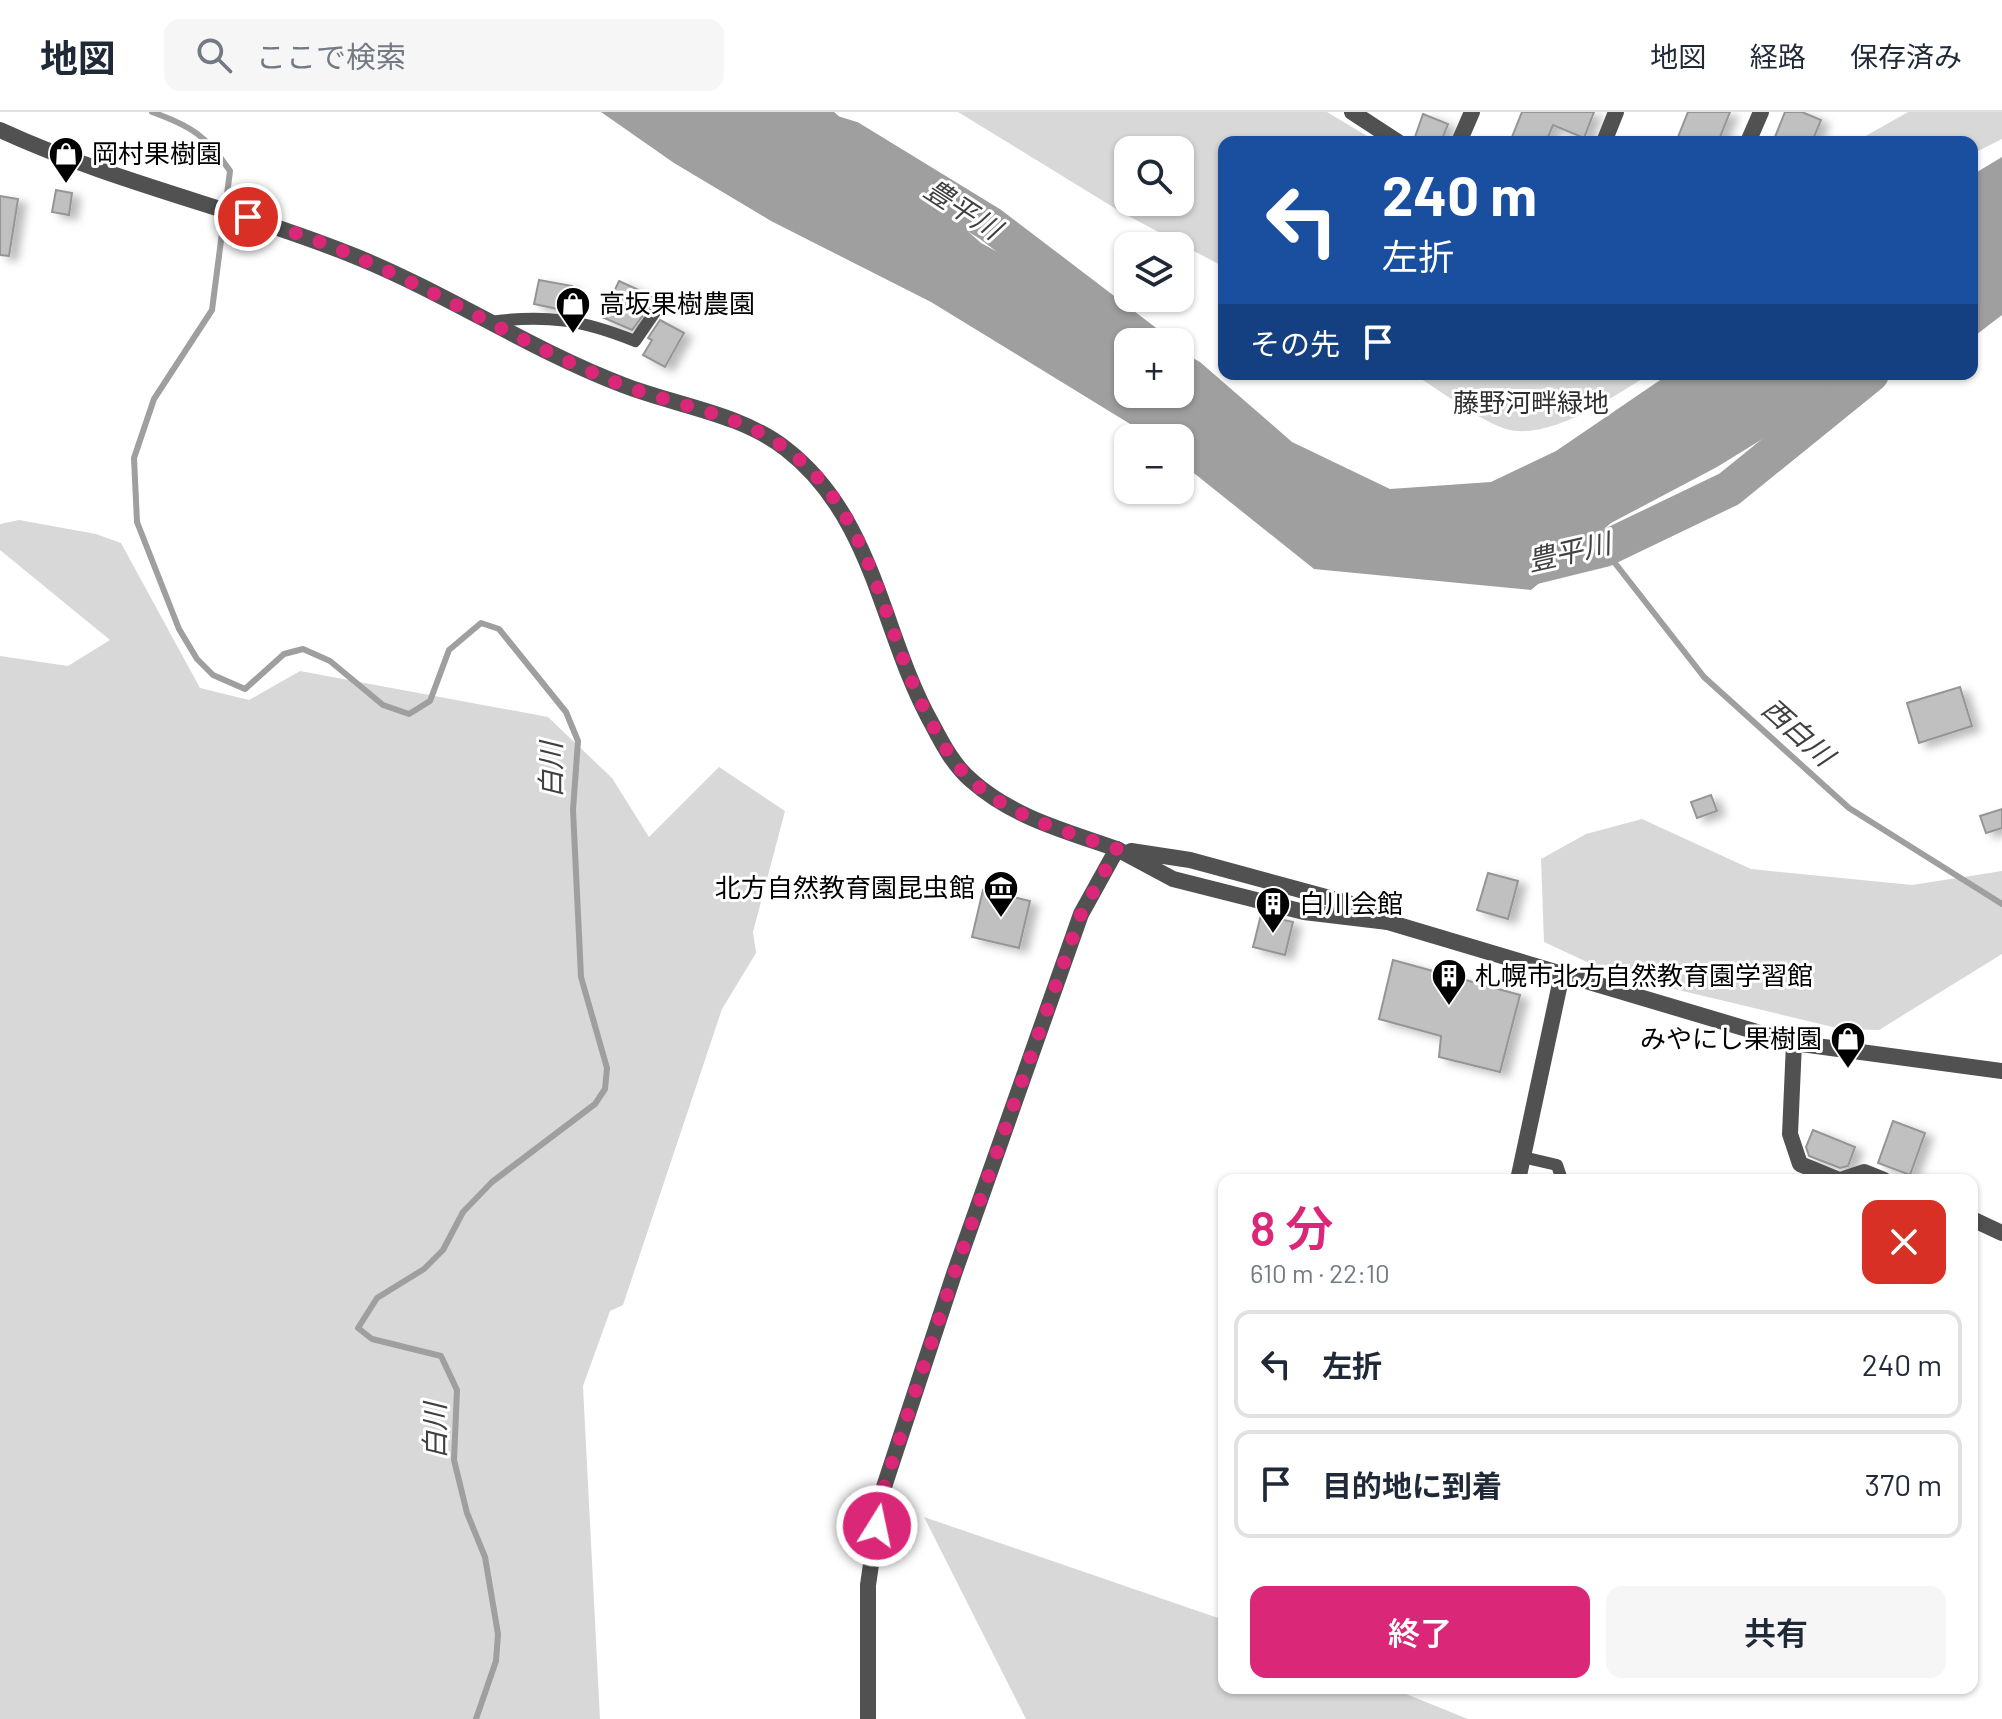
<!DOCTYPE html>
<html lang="ja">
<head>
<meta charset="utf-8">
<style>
	body { margin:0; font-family:Barlow,"Noto Sans JP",sans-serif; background:#f6f6f7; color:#1f2937; height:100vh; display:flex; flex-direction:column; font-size:30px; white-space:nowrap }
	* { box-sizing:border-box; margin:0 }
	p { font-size:26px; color:#747a83 }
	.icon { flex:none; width:44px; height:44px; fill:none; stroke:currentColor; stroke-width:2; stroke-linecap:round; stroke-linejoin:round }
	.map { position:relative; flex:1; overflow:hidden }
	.sheet { position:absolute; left:1218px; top:1062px; width:760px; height:520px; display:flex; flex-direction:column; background:#fff; border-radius:16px; box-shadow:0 2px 6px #0004 }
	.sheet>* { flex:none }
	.top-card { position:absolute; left:1218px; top:24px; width:760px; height:244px; border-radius:16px; box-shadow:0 2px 6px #0004; background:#1a4fa0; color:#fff; overflow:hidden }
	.tools { position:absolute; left:1114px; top:24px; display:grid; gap:16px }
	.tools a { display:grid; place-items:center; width:80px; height:80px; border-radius:16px; background:#fff; box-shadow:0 2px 6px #0004; font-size:40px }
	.pin { position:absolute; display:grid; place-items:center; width:68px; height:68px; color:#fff; margin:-34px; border:4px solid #fff; border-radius:50%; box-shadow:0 2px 8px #0007 }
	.me { position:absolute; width:88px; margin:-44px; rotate:10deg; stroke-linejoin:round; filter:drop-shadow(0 0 6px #0008) }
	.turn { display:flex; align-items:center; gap:28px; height:168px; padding:0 32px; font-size:36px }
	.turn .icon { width:104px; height:104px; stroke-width:2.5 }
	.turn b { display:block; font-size:56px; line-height:68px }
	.then { display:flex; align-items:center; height:76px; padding:0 32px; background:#0003; gap:16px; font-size:30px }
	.round { display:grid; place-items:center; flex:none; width:84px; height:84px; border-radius:16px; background:#f6f6f7 }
	.overview { display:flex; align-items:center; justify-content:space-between; height:136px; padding:0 32px }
	h1 { font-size:48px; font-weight:600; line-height:60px; color:#db2777 }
	.primary-button { display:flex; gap:16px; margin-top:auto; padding:16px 32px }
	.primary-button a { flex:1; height:92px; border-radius:16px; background:#db2777; color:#fff; font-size:32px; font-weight:600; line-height:92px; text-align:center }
	.primary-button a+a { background:#f6f6f7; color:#1f2937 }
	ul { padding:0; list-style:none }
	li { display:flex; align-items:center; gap:24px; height:108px; margin:0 16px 12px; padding:0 16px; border:4px solid #e0e1e3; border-radius:16px }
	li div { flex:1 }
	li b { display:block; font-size:30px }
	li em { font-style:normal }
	header { display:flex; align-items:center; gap:48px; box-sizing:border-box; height:112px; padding:0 40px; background:#fff; border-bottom:2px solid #e0e1e3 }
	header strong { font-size:38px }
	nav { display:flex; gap:44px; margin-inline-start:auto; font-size:28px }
	.search { width:560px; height:72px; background:#f6f6f7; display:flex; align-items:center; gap:20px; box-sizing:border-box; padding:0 28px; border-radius:16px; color:#747a83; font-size:30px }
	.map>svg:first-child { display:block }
</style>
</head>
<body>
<header>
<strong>地図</strong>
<div class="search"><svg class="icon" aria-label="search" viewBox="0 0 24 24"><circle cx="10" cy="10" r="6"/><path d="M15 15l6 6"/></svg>ここで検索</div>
<nav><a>地図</a><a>経路</a><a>保存済み</a></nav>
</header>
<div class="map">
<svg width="2002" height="1607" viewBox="0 0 2002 1607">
	<defs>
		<filter id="shadow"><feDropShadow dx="8" dy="4.5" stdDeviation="4" flood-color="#0004"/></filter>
	</defs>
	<rect width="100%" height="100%" fill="#fff"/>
	<path fill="#d8d8d8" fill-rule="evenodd" d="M958,0h369l50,30h-153v125l-103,-55zM1180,38v52h-52v-52z
		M1908,0h94v27l-30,15v-12h-117z
		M1413,262h237c-36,22 -104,70 -147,54 -29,-11 -63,-38 -90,-54z
		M19,408l77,14 25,9 79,145 49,12 51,-29 248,46 64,61 37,59 70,-70 66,44 -32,121 3,21 -34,56 -99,296 -13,6 -27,75 17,333h-600v-1063l68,10 42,-26 -110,-90v-26z
		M1642,707l109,50 161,16 90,-14v83l-123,76 -38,-1 -196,-47 -45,-14 -56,-26 -3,-83 45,-25z
		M924,1405l300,103v68h167l77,31h-442z"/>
	<path fill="#9f9f9f" d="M601,0h233l147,131 183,99h-36v52h52v-43l20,11 92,80 98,47 101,-7 65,-31 113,-77h225l-83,35 -94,58 -106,56 -80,67 -217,-21 -134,-107v-24h-27l-222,-136 -160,-81 -97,-58z
		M2002,45v158l-30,23v-163z"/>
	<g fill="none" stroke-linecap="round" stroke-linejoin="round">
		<path stroke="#9f9f9f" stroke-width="6" d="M152,0c39,14 55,24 78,59l-18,139 -58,89 -20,59 3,64 42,107 18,30 16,16 32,14 39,-35 19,-5 27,12 53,44 26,9 21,-13 19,-51 32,-27 18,6 67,83 12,29 -5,69 8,167 26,91 -2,21 -10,15 -103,78 -29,30 -20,38 -19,19 -47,29 -19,30 14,11 69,17 16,34 -3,70 13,53 18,44 13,77 -2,27 -20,58
			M1604,437l100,128 145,131 153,96"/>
		<path stroke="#9f9f9f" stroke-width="36" d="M763,0l88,27 139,85 155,118
			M1525,453l10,1 69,-17 125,-60 142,-115"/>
	</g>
	<path fill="#c0c0c0" stroke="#959595" stroke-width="2" filter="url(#shadow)" d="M1522,0h72l-10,26 -31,-13 -7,17h-36z
		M1688,0h42l-12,30h-42z
		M1785,0h17l19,8 -9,22h-39z
		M1423,2l25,10 -7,18 -26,-5z
		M56,78l16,3 -3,22 -17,-3z
		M0,84l18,3 -9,57 -9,-1z
		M539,168l33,6 -5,25 -33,-7z
		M619,169l37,17 -24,32 -30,-13z
		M660,208l24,13 -19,34 -22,-12 9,-15 -4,-2z
		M1960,575l12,39 -53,17 -12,-40z
		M1711,683l6,16 -20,7 -6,-16z
		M2002,697v19l-16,5 -6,-17z
		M1488,761l30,8 -10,38 -31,-9z
		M983,778l47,11 -11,47 -47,-11z
		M1261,803l32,7 -8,33 -32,-8z
		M1393,848l127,35 -20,77 -61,-15 2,-21 -62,-17z
		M1893,1009l32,12 -15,42 -32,-12z
		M1813,1018l42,17 -7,19 -8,2 -31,-12 -3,-9z"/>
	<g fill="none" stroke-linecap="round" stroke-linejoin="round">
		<path stroke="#515151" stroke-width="12" d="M490,210c56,-8 93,-2 145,19l22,-32
			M1523,1045l34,8 5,15"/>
		<path stroke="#515151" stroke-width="16" d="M1352,0l46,30
			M1459,30l13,-30
			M1604,30l12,-30
			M1748,30l13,-30
			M1117,737l56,30 131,33 84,10
			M1131,739l59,9 180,49 15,11
			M1794,931l-4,91 10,30 39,16
			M1518,1068l44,-206
			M1840,1068l24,-8 20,8
			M1972,1107l30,14
			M868,1607v-134l13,-89 73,-222 127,-360 36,-65"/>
		<path stroke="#515151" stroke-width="16" d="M0,18c115,53 241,80 357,127 91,37 174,93 266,128 54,21 117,28 163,64 89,69 95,184 146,275 11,21 22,42 40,57 42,37 94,50 145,68
			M1388,810l406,121 208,28"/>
	</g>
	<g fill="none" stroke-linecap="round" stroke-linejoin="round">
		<path stroke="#db2777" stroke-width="14" stroke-dasharray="0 25.2" d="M248,105c38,13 77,25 113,42 89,39 171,90 261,126 54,21 115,28 163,63 91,66 97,187 148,278 11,20 21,39 38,54 41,38 95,51 146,69l-36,65 -127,360 -73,222 -4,30"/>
	</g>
	<defs>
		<symbol id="shop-pin" viewBox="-11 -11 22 30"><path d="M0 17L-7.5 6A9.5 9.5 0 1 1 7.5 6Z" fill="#000" stroke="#fff"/><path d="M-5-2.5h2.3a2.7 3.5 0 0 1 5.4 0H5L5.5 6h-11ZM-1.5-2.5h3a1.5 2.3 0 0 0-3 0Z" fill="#fff"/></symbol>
		<symbol id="museum-pin" viewBox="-11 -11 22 30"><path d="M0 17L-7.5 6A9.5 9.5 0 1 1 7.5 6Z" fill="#000" stroke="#fff"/><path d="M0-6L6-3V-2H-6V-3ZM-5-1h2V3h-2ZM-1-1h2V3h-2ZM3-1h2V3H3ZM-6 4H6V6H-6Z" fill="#fff"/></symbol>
		<symbol id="building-pin" viewBox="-11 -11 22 30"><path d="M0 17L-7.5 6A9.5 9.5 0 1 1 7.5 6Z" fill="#000" stroke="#fff"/><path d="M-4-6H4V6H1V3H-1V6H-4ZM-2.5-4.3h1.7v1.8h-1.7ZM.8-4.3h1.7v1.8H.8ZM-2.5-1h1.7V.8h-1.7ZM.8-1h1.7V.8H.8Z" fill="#fff"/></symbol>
	</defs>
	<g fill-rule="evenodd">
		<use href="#shop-pin" x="46" y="22" width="40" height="54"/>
		<use href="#shop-pin" x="553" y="172" width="40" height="54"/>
		<use href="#museum-pin" x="981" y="756" width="40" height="54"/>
		<use href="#building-pin" x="1253" y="772" width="40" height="54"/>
		<use href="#building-pin" x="1429" y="844" width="40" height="54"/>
		<use href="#shop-pin" x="1828" y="907" width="40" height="54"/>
	</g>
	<g text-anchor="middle" stroke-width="6" stroke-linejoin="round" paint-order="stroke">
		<g font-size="26" fill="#000" stroke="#fff" text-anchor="start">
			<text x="92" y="51">岡村果樹園</text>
			<text x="599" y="201">高坂果樹農園</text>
			<text x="975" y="785" text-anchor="end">北方自然教育園昆虫館</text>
			<text x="1299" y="801">白川会館</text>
			<text x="1475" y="873">札幌市北方自然教育園学習館</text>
			<text x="1822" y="936" text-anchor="end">みやにし果樹園</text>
		</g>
		<g font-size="26" fill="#2f2f2f" stroke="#fff">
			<text x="1531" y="300">藤野河畔緑地</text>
		</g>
		<g font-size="28" font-style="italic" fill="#404040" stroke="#fff">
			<text transform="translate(963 97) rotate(33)" y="10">豊平川</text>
			<text transform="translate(1569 440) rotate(-13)" y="10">豊平川</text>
			<text transform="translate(1798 620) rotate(42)" y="10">西白川</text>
			<text transform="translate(551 658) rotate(-90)" y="10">白川</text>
			<text transform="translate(435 1319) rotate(-90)" y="10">白川</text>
		</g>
	</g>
</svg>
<div class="tools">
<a><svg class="icon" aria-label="search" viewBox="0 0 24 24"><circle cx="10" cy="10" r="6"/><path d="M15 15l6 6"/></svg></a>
<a><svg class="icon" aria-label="layers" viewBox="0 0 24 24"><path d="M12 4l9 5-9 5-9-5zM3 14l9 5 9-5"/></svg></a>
<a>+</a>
<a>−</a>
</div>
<div class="pin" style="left:248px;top:105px;background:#d93025"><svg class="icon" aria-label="arrive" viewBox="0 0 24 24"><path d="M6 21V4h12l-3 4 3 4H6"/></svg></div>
<svg class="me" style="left:877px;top:1414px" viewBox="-20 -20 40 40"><circle r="17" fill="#db2777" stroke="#fff" stroke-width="3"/><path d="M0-11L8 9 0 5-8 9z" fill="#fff"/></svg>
<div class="top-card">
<div class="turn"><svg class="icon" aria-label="left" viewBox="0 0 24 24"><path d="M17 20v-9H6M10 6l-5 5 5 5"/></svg><div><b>240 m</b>左折</div></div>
<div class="then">その先<svg class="icon" aria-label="arrive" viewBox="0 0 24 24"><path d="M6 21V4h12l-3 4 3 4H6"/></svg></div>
</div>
<section class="sheet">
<div class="overview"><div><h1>8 分</h1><p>610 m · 22:10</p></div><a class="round" style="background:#d93025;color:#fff"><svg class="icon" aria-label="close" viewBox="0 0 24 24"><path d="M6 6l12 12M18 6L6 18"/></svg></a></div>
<ul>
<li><svg class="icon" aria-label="left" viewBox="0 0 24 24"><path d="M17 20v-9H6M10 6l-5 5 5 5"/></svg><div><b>左折</b></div><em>240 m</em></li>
<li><svg class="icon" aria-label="arrive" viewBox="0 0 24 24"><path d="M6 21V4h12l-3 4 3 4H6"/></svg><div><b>目的地に到着</b></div><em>370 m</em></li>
</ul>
<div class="primary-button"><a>終了</a><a>共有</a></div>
</section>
</div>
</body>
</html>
